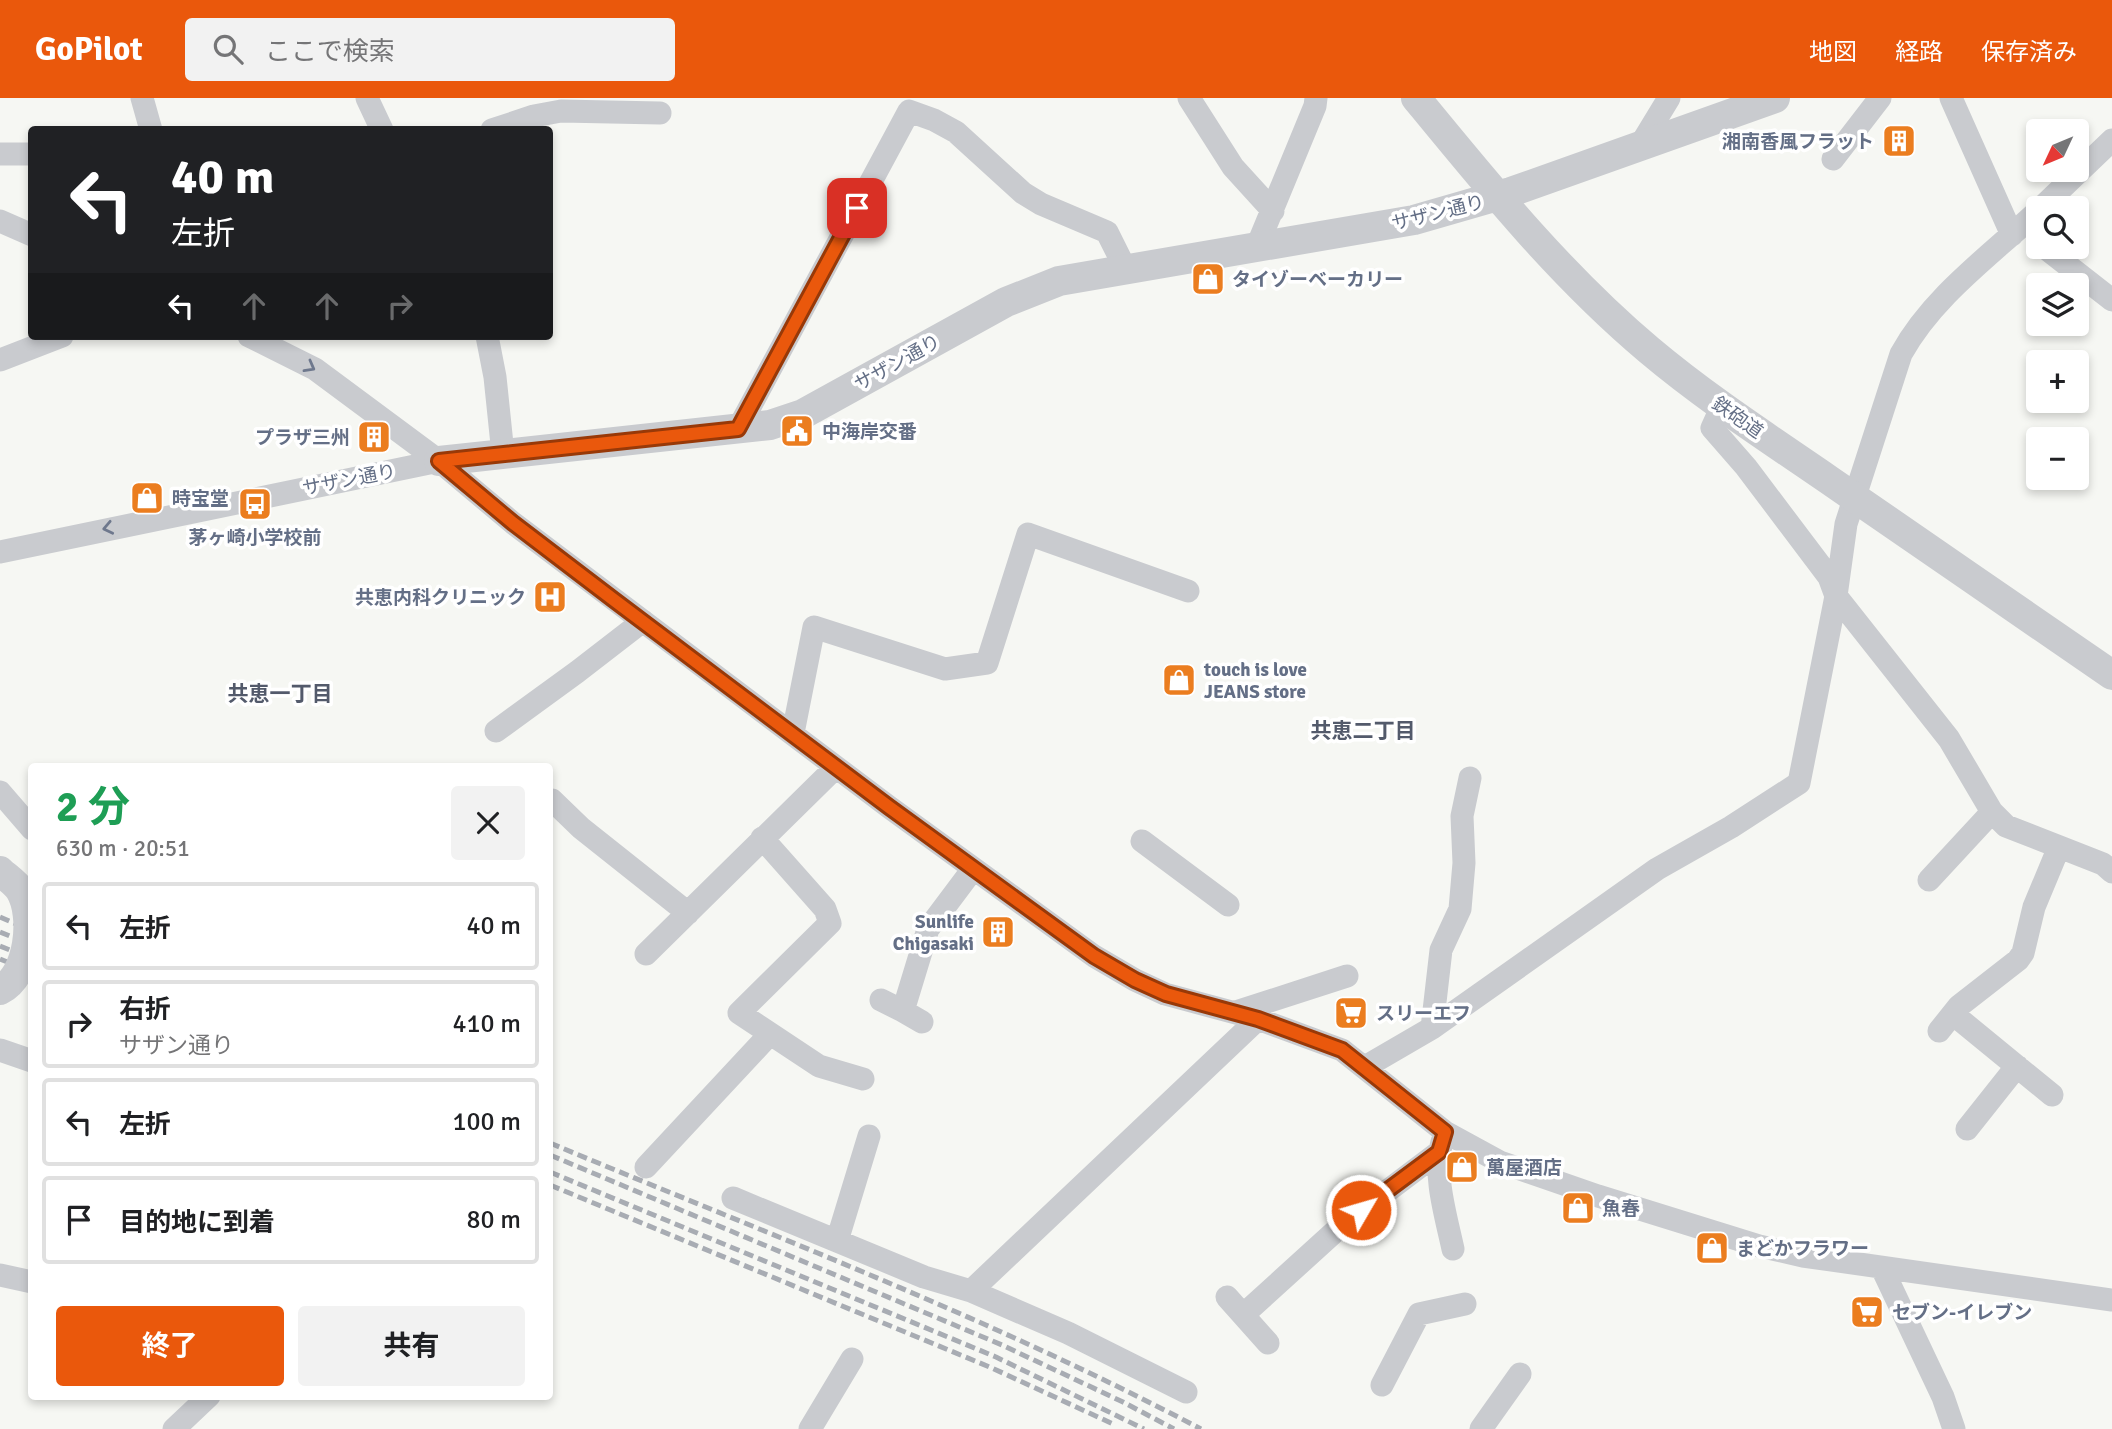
<!DOCTYPE html>
<html lang="ja">
<head>
<meta charset="utf-8">
<style>
	body { margin:0; font-family:Signika,"Noto Sans JP",sans-serif; background:#f2f2f2; color:#202124; height:100vh; display:flex; flex-direction:column; font-size:26px; white-space:nowrap }
	* { box-sizing:border-box; margin:0 }
	p { font-size:23px; color:#757577 }
	.icon { flex:none; width:38px; height:38px; fill:none; stroke:currentColor; stroke-width:2; stroke-linecap:round; stroke-linejoin:round }
	.map { position:relative; flex:1; overflow:hidden }
	.sheet { position:absolute; left:28px; top:665px; width:525px; height:637px; display:flex; flex-direction:column; background:#fff; border-radius:7px; box-shadow:0 4px 10px #0003 }
	.sheet>* { flex:none }
	.top-card { position:absolute; left:28px; top:28px; width:525px; height:214px; border-radius:7px; box-shadow:0 4px 10px #0003; background:#202124; color:#fff; overflow:hidden }
	.needle { width:46px; rotate:226deg }
	.buttons { position:absolute; left:2026px; top:21px; display:grid; gap:14px }
	.buttons a { display:grid; place-items:center; width:63px; height:63px; border-radius:7px; background:#fff; box-shadow:0 4px 10px #0003; font-size:35px }
	.pin { position:absolute; display:grid; place-items:center; width:60px; height:60px; color:#fff; margin:-30px; border-radius:14px; box-shadow:0 4px 10px #0006 }
	.me { position:absolute; width:77px; margin:-38px; rotate:52deg; stroke-linejoin:round; filter:drop-shadow(0 0 5px #0008) }
	.turn { display:flex; align-items:center; gap:24px; height:147px; padding:0 28px; font-size:32px }
	.turn .icon { width:91px; height:91px; stroke-width:2.5 }
	.turn b { display:block; font-size:49px; line-height:60px }
	.lanes { display:flex; align-items:center; height:66px; padding:0 28px; background:#0003; justify-content:center; gap:35px; direction:ltr }
	.lanes .off { opacity:.35 }
	.round { display:grid; place-items:center; flex:none; width:74px; height:74px; border-radius:7px; background:#f2f2f2 }
	.headline { display:flex; align-items:center; justify-content:space-between; height:119px; padding:0 28px }
	h1 { font-size:42px; font-weight:700; line-height:52px; color:#1e9e55 }
	.button { display:flex; gap:14px; margin-top:auto; padding:14px 28px }
	.button a { flex:1; height:80px; border-radius:7px; background:#ea580c; color:#fff; font-size:28px; font-weight:700; line-height:80px; text-align:center }
	.button a+a { background:#f2f2f2; color:#202124 }
	ul { padding:0; list-style:none }
	li { display:flex; align-items:center; gap:21px; height:88px; margin:0 14px 10px; padding:0 14px; border:4px solid #e0e0e0; border-radius:7px }
	li div { flex:1 }
	li b { display:block; font-size:26px }
	li em { font-style:normal }
	header { display:flex; align-items:center; gap:42px; box-sizing:border-box; height:98px; padding:0 35px; background:#ea580c; color:#fff }
	header strong { font-size:33px }
	nav { display:flex; gap:38px; margin-inline-start:auto; font-size:24px }
	.search { width:490px; height:63px; background:#f2f2f2; display:flex; align-items:center; gap:18px; box-sizing:border-box; padding:0 24px; border-radius:7px; color:#757577; font-size:26px }
	.map>svg:first-child { display:block }
</style>
</head>
<body>
<header>
<strong>GoPilot</strong>
<div class="search"><svg class="icon" aria-label="search" viewBox="0 0 24 24"><circle cx="10" cy="10" r="6"/><path d="M15 15l6 6"/></svg>ここで検索</div>
<nav><a>地図</a><a>経路</a><a>保存済み</a></nav>
</header>
<div class="map">
<svg width="2112" height="1331" viewBox="0 0 2112 1331">
	<rect width="100%" height="100%" fill="#f6f7f3"/>
	<g fill="none" stroke-linecap="round" stroke-linejoin="round">
		<path stroke="#c9cbcf" stroke-width="23" d="M142,0l9,32
			M367,0l15,32
			M1189,0l44,69 40,44
			M1951,0l61,137
			M492,32l42,-14 27,-5 99,2
			M1638,51l31,-51
			M0,56h32
			M1833,61l47,-61
			M2041,110l71,-68
			M0,123l32,14
			M2044,149l68,53
			M1256,151l59,-143 1,-8
			M249,238l66,33 124,92 74,62 376,284 205,149 41,24 30,14 93,25 84,31 103,82 55,30 98,34 161,50 44,10 309,44
			M487,238l8,41 8,77
			M0,262l62,-24
			M1722,308l-10,22 34,39 83,110 7,19 113,143 43,73 14,14 97,38 9,8
			M738,331l171,-318 25,9 22,12 67,61 18,11 66,28 19,38
			M0,454l439,-91
			M496,633l81,-59 66,-51
			M793,635l21,-106 131,42 42,-6 41,-129 160,57
			M0,694l32,37
			M552,702l29,28 107,85
			M762,740l63,71 5,14 -91,90 80,53 44,13
			M1142,743l86,64
			M1929,782l63,-68
			M646,856l190,-187
			M881,902l22,11 25,-82 45,-60
			M903,913l19,11
			M1236,914l111,-36
			M1953,916l99,81
			M1432,930l9,-78 19,-41 4,-46 -2,-47 8,-38
			M1939,933l20,-25 59,-46 5,-7 11,-46 25,-60
			M0,952l32,11
			M1365,969l67,-39 225,-159 74,-42 68,-44 37,-187 10,-72 55,-170c32,-58 90,-99 138,-144
			M1967,1031l50,-63
			M1442,1044c-9,33 4,74 11,107
			M646,1069l123,-132
			M733,1100l191,79 47,14 97,42 118,59
			M837,1143l32,-105
			M1882,1170l61,129 11,32
			M0,1177l32,7
			M971,1193l287,-272
			M1227,1199l41,46
			M1243,1217l98,-89 98,-74
			M1382,1287l37,-71 46,-10
			M174,1331l35,-33
			M810,1331l42,-70
			M1481,1331l39,-55"/>
		<path stroke="#c9cbcf" stroke-width="30" d="M1416,0c73,89 145,178 233,252 57,48 119,88 180,130 94,65 189,130 283,195
			M439,363l331,-36 33,-11 203,-112 53,-21 355,-61 97,-28 264,-94"/>
		<path stroke="#a8acb3" stroke-width="5" stroke-dasharray="10 5" stroke-linecap="butt" d="M0,819l32,14
			M0,834l32,13
			M0,848l32,13
			M0,861l32,13
			M550,1045c218,91 441,175 651,286
			M550,1057l452,190 121,57 51,27
			M550,1074l446,185 148,72
			M550,1087l442,183 121,56"/>
		<path stroke="#c9cbcf" stroke-width="30" d="M0,773c6,6 16,12 20,19 16,26 9,86 -20,100"/>
	</g>
	<defs><path id="oneway-chevron" d="M-2-3.5L2.5 0L-2 3.5" fill="none" stroke-width="1.6" stroke-linecap="round" stroke-linejoin="round" transform="scale(1.75)"/></defs>
	<g stroke="#6e788d">
		<use href="#oneway-chevron" transform="translate(310 269) rotate(29)"/>
		<use href="#oneway-chevron" transform="translate(108 430) rotate(168)"/>
	</g>
	<g fill="none" stroke-linecap="round" stroke-linejoin="round">
		<defs>
			<path id="route" d="M857,110l-119,221 -299,32 74,62 101,77 275,207 205,149 41,24 31,14 92,25 84,31 103,82 -6,20 -78,58"/>
		</defs>
		<use href="#route" stroke="#983908" stroke-width="18"/>
		<use href="#route" stroke="#ea580c" stroke-width="12"/>
	</g>
	<defs>
		<symbol id="building-square" viewBox="-11 -11 22 22"><rect x="-9" y="-9" width="18" height="18" rx="4" fill="#eb7d1f" stroke="#fff"/><path d="M-4-6H4V6H1V3H-1V6H-4ZM-2.5-4.3h1.7v1.8h-1.7ZM.8-4.3h1.7v1.8H.8ZM-2.5-1h1.7V.8h-1.7ZM.8-1h1.7V.8H.8Z" fill="#fff"/></symbol>
		<symbol id="shop-square" viewBox="-11 -11 22 22"><rect x="-9" y="-9" width="18" height="18" rx="4" fill="#eb7d1f" stroke="#fff"/><path d="M-5-2.5h2.3a2.7 3.5 0 0 1 5.4 0H5L5.5 6h-11ZM-1.5-2.5h3a1.5 2.3 0 0 0-3 0Z" fill="#fff"/></symbol>
		<symbol id="civic-square" viewBox="-11 -11 22 22"><rect x="-9" y="-9" width="18" height="18" rx="4" fill="#eb7d1f" stroke="#fff"/><path d="M-.6-6.5H3V-4.5H.6V-3L4-1V1h2V6H-6V1h2V-1L-.6-3ZM-1.2 2.5V6h2.4V2.5Z" fill="#fff"/></symbol>
		<symbol id="bus-square" viewBox="-11 -11 22 22"><rect x="-9" y="-9" width="18" height="18" rx="4" fill="#eb7d1f" stroke="#fff"/><path d="M-5-6H5V4H4V6H2V4H-2V6H-4V4H-5ZM-3.5-4V0h7V-4ZM-3.5 1.2v1.5H-2V1.2ZM2 1.2v1.5H3.5V1.2Z" fill="#fff"/></symbol>
		<symbol id="hospital-square" viewBox="-11 -11 22 22"><rect x="-9" y="-9" width="18" height="18" rx="4" fill="#eb7d1f" stroke="#fff"/><path d="M-5-5h3v3.5h4V-5h3V5h-3V1.5h-4V5h-3Z" fill="#fff"/></symbol>
		<symbol id="supermarket-square" viewBox="-11 -11 22 22"><rect x="-9" y="-9" width="18" height="18" rx="4" fill="#eb7d1f" stroke="#fff"/><path d="M-6-5.5h2.5l.6 2H6L4.5 2H-2.5L-4.4-4H-6ZM-1.5 3.2a1.3 1.3 0 1 0 .1 0ZM3 3.2a1.3 1.3 0 1 0 .1 0Z" fill="#fff"/></symbol>
	</defs>
	<g fill-rule="evenodd">
		<use href="#building-square" x="1880" y="24" width="38" height="38"/>
		<use href="#shop-square" x="1189" y="162" width="38" height="38"/>
		<use href="#civic-square" x="778" y="314" width="38" height="38"/>
		<use href="#building-square" x="355" y="320" width="38" height="38"/>
		<use href="#shop-square" x="128" y="381" width="38" height="38"/>
		<use href="#bus-square" x="236" y="387" width="38" height="38"/>
		<use href="#hospital-square" x="531" y="480" width="38" height="38"/>
		<use href="#shop-square" x="1160" y="563" width="38" height="38"/>
		<use href="#building-square" x="979" y="815" width="38" height="38"/>
		<use href="#supermarket-square" x="1332" y="896" width="38" height="38"/>
		<use href="#shop-square" x="1443" y="1050" width="38" height="38"/>
		<use href="#shop-square" x="1559" y="1091" width="38" height="38"/>
		<use href="#shop-square" x="1693" y="1131" width="38" height="38"/>
		<use href="#supermarket-square" x="1848" y="1195" width="38" height="38"/>
	</g>
	<g text-anchor="middle" stroke-width="7" stroke-linejoin="round" paint-order="stroke">
		<g font-size="19" font-weight="bold" fill="#646f86" stroke="#fff" text-anchor="start">
			<text x="1874" y="50" text-anchor="end">湘南香風フラット</text>
			<text x="1232" y="188">タイゾーベーカリー</text>
			<text x="822" y="340">中海岸交番</text>
			<text x="350" y="346" text-anchor="end">プラザ三州</text>
			<text x="172" y="407">時宝堂</text>
			<text x="255" y="446" text-anchor="middle">茅ヶ崎小学校前</text>
			<text x="526" y="506" text-anchor="end">共恵内科クリニック</text>
			<text x="1204" y="578">touch is love<tspan x="1204" dy="22">JEANS store</tspan></text>
			<text x="974" y="830" text-anchor="end">Sunlife<tspan x="974" dy="22">Chigasaki</tspan></text>
			<text x="1376" y="922">スリーエフ</text>
			<text x="1486" y="1076">萬屋酒店</text>
			<text x="1602" y="1117">魚春</text>
			<text x="1736" y="1157">まどかフラワー</text>
			<text x="1892" y="1221">セブン-イレブン</text>
		</g>
		<g font-size="19" fill="#646f86" stroke="#fff">
			<text transform="translate(1438 114) rotate(-14)" y="7">サザン通り</text>
			<text transform="translate(897 264) rotate(-29)" y="7">サザン通り</text>
			<text transform="translate(1738 319) rotate(35)" y="7">鉄砲道</text>
			<text transform="translate(349 381) rotate(-11)" y="7">サザン通り</text>
		</g>
		<g font-size="21" font-weight="bold" fill="#535a6b" stroke="#fff">
			<text x="280" y="603">共恵一丁目</text>
			<text x="1363" y="640">共恵二丁目</text>
		</g>
	</g>
</svg>
<div class="buttons">
<a><svg class="needle" viewBox="-14 -14 28 28"><path d="M0-13l5 13h-10z" fill="#e53935"/><path d="M0 13l5-13h-10z" fill="#757577"/></svg></a>
<a><svg class="icon" aria-label="search" viewBox="0 0 24 24"><circle cx="10" cy="10" r="6"/><path d="M15 15l6 6"/></svg></a>
<a><svg class="icon" aria-label="layers" viewBox="0 0 24 24"><path d="M12 4l9 5-9 5-9-5zM3 14l9 5 9-5"/></svg></a>
<a>+</a>
<a>−</a>
</div>
<div class="pin" style="left:857px;top:110px;background:#d93025"><svg class="icon" aria-label="arrive" viewBox="0 0 24 24"><path d="M6 21V4h12l-3 4 3 4H6"/></svg></div>
<svg class="me" style="left:1361px;top:1112px" viewBox="-20 -20 40 40"><circle r="17" fill="#ea580c" stroke="#fff" stroke-width="3"/><path d="M0-11L8 9 0 5-8 9z" fill="#fff"/></svg>
<div class="top-card">
<div class="turn"><svg class="icon" aria-label="left" viewBox="0 0 24 24"><path d="M17 20v-9H6M10 6l-5 5 5 5"/></svg><div><b>40 m</b>左折</div></div>
<div class="lanes"><svg class="icon" aria-label="left" viewBox="0 0 24 24"><path d="M17 20v-9H6M10 6l-5 5 5 5"/></svg><svg class="icon off" aria-label="ahead" viewBox="0 0 24 24"><path d="M12 20V5M6 11l6-6 6 6"/></svg><svg class="icon off" aria-label="ahead" viewBox="0 0 24 24"><path d="M12 20V5M6 11l6-6 6 6"/></svg><svg class="icon off" aria-label="right" viewBox="0 0 24 24"><path d="M7 20v-9h11M14 6l5 5-5 5"/></svg></div>
</div>
<section class="sheet">
<div class="headline"><div><h1>2 分</h1><p>630 m · 20:51</p></div><a class="round"><svg class="icon" aria-label="close" viewBox="0 0 24 24"><path d="M6 6l12 12M18 6L6 18"/></svg></a></div>
<ul>
<li><svg class="icon" aria-label="left" viewBox="0 0 24 24"><path d="M17 20v-9H6M10 6l-5 5 5 5"/></svg><div><b>左折</b></div><em>40 m</em></li>
<li><svg class="icon" aria-label="right" viewBox="0 0 24 24"><path d="M7 20v-9h11M14 6l5 5-5 5"/></svg><div><b>右折</b><p>サザン通り</p></div><em>410 m</em></li>
<li><svg class="icon" aria-label="left" viewBox="0 0 24 24"><path d="M17 20v-9H6M10 6l-5 5 5 5"/></svg><div><b>左折</b></div><em>100 m</em></li>
<li><svg class="icon" aria-label="arrive" viewBox="0 0 24 24"><path d="M6 21V4h12l-3 4 3 4H6"/></svg><div><b>目的地に到着</b></div><em>80 m</em></li>
</ul>
<div class="button"><a>終了</a><a>共有</a></div>
</section>
</div>
</body>
</html>
